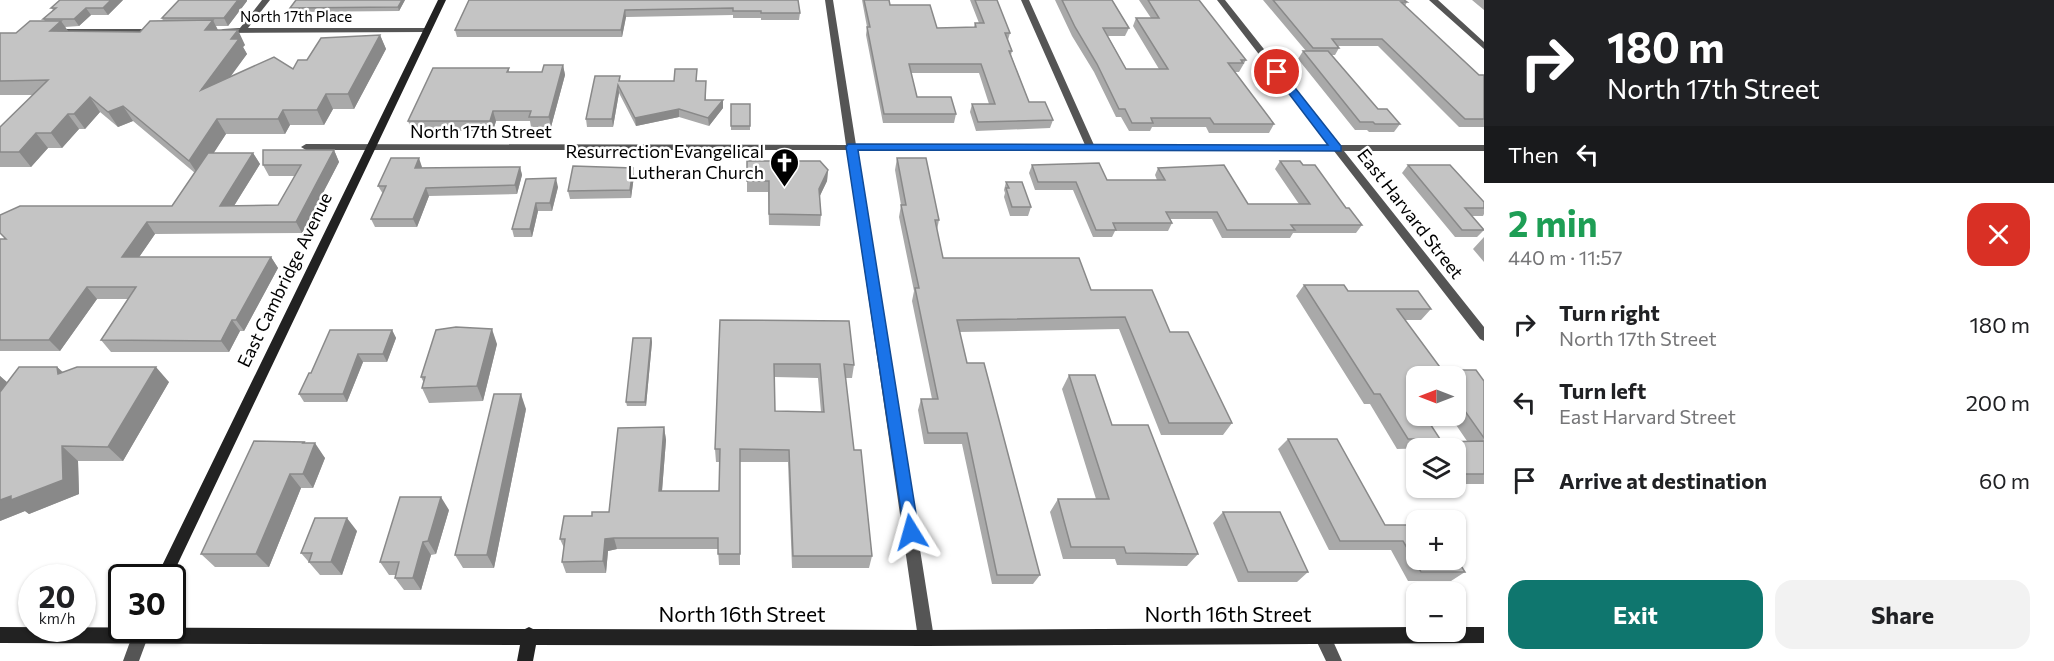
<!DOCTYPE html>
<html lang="en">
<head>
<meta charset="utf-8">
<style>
	body { margin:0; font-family:Commissioner,sans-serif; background:#f2f2f2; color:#202124; height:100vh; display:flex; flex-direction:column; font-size:22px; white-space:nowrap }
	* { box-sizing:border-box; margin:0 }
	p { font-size:20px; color:#757577 }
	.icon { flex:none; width:33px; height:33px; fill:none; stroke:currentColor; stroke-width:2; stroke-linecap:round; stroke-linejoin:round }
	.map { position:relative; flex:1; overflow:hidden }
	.details { display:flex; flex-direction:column; background:#fff; width:570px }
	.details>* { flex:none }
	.top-card { background:#202124; color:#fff; overflow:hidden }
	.needle { width:39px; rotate:270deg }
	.controls { position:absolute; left:1406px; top:366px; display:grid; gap:12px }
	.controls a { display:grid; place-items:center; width:60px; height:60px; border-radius:12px; background:#fff; box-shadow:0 2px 4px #0004; font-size:30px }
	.speed { position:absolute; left:18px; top:564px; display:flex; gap:12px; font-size:30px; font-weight:700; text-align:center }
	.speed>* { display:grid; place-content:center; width:78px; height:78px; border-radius:50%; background:#fff; box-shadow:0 2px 4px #0004; line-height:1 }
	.speed small { font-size:15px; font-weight:400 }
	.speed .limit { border:3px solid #111; border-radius:9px; background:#fff; color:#111 }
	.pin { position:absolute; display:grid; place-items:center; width:51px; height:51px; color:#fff; margin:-26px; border:3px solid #fff; border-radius:50%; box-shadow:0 2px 6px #0007 }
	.me { position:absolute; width:66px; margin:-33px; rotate:352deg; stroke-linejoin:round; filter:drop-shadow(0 0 4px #0008) }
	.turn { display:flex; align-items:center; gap:21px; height:126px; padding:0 24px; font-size:27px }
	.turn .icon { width:78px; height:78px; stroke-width:2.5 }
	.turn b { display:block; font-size:42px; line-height:51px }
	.then { display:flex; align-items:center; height:57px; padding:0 24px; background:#0003; gap:12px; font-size:22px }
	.round { display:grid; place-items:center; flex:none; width:63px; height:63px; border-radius:18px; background:#f2f2f2 }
	.overview { display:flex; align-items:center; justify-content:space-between; height:102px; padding:0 24px }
	h1 { font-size:36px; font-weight:700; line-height:45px; color:#1e9e55 }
	.primary-button { display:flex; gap:12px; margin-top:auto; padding:12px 24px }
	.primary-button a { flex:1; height:69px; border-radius:18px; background:#0f766e; color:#fff; font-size:24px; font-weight:700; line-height:69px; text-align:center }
	.primary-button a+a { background:#f2f2f2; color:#202124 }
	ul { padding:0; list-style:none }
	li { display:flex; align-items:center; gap:18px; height:78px; padding:0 24px }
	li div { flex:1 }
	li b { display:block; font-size:22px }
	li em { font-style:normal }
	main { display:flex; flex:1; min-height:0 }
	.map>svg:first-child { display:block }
</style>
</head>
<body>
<main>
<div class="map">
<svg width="1484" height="661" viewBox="0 0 1484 661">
	<rect width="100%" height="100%" fill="#fff"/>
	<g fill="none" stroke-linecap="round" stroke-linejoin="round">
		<path fill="#555" fill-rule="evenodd" d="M262,0h8l-22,28h178l4,2 -4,2 -206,1 -1,-2 4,-2 17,-1z
			M825,0h8l23,145h229l-64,-145h8l65,145h235l-112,-145h8l115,145h144v6h-140l140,176v14l-4,-2 -146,-188 -477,-1 77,488 -2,6 -6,2 -6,-2 -2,-6 -71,-488h-541l-5,-3 5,-3 540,1z
			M1429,0h9l46,42v7z
			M49,29h108l4,2 -4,2h-108z
			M135,628h12l2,6 -10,27h-16z
			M1322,628l6,2 14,31h-16l-12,-25 2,-6z"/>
		<path fill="#222" fill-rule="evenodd" d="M438,0h8l-275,578h-15z
			M0,627l525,2 4,-2 4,2 393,1 490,-3v5h39v-5h29v16l-558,3 -390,-1 -3,16h-16l3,-16 -520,-2z"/>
	</g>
	<path fill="#a9a9a9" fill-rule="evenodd" d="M60,0h63l-15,15h-17l-12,11 -14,1 3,5h72l23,-11 -1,-3 85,-17 -19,25h-12l2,4 27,15 -2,2 4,7 -18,23 64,-8 14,-9 73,-25 6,14 -32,60h-21l-9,16h-34l-5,9h-59l-13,19h40l7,11 -26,42 44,-1 17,-29h-26l-6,-11 71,-15 5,12 -37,71 -147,1 -16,23h132l7,11 -34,63h-4l-11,21h-118l-10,-12 27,-41h-31l-37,52h-60v-112h6l-6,-6v-18l172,-9 23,-33 -62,-52 -15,6 -18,-15 -15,17h-6l-17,19h-14l-17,19h-31v-40l33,-32h-33v-62h16l29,-12 -2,-2 10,-9 -2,-2z
		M296,0h109l-6,11 -107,1 -2,-4z
		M469,0h329l2,13 -1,7h-38v-2h-28v-3l-107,2 -4,20h-165l-2,-7z
		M862,0h27l1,5 47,23 37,-1 1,-4h4l-9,-23h27l13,33 -2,7 4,11 -1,4 18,47 24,18 -3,8 -74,3 -6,-19 2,-8h17l-10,-31h-68l6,24 39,17 -2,9h-71l-17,-88 1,-8z
		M1055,0h57l17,28 -4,8h-17l18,33h33l-26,-43 3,-8h15l-12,-18h60l47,60 -7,12h-4l39,52 -5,9h-60l-3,-6h-54l-2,4h-21l-8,-14h-5l-22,-45 -22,-36z
		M1263,0h141l3,2 -2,4 74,69h5v52h-25l-81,-81h-40l1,2 -4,7h-4l47,54 22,15 -6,8h-25l-2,-2h-12l-57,-71 5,-8h3z
		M1472,0h12v10z
		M563,65l2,10 -14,52h-20l-1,-6h-34l-3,10h-81l-4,-10 101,-53v4h33z
		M620,81h77l9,8v11l17,8 -14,18 -30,-9 -43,9 -17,-33 -6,34h-26l-1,-8z
		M731,104h19v26h-19z
		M897,158l42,62 -2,10 6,28 148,32 79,42 62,91 -9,12h-62l-42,-106 -160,3 8,31 73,212 -7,9h-41l-30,-140h-38l-6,-34 3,-11h11l-20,-98 2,-10 -15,-74 2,-12 -6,-35z
		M747,161l81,9 -1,11 -8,16 2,18 -1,11 -51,-1 -1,-33h-21z
		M1280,161l23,4 59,60 -6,8h-63l-3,5h-68l-10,-19h-42l2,4 -4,8h-53l-3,6h-19l-20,-47h-38l-6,-17 3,-8 75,15h50l-2,-5 3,-7 90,36h51l-24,-35z
		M1408,165l76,37v12l-1,2h-12l13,14 -7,7h-22l-53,-64z
		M422,167l-1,1 99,-1 2,8 -5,19 -88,2 -12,31h-42l-4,-8 12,-25 -5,-8z
		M634,176l-3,22 -61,1 -2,-8z
		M526,179l32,8 -6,24h-14l-6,26h-18l-2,-8z
		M1006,182l25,25 -3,9h-18l-6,-19 1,-4 -1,-3z
		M1484,237v25l-11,-13z
		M1304,285l44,6 83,18 -10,11h-16l37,50 42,11v103h-29v-36h-23l8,-6 27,-1 -17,-25h5v-40h-39v40l24,23 -10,9 -33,1 -27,-45h-6l-68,-108z
		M720,320l134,45 -2,13h-7l9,72 18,106 -3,12h-77l-4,-106h-48v103h-21l-1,-16h-101l-9,2 -2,22h-40l-4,-11 2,-14 -4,-9 32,-23 17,-4 55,-85 2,13 -4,51h57l1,-29h-4l-1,-13zM775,377l43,1 3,34 -46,-1z
		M392,330l4,8 -9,24h-24l-16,40h-43l-5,-8 12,-21z
		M651,338l1,4 -6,64h-19l-1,-4z
		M497,344l-14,57 -54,2 -7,-15 2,-5 -3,-6z
		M57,367l6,5 106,10 -46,79h-45l1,33 -50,20 -4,-3 -25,10v-145l7,7z
		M1069,375l43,50 86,129 -11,12 -70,-1 -2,-6h-52l-13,-47 8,-13h38l-34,-110z
		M526,409l-32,159h-31l-8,-13z
		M1288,439l97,86 80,47 -14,9h-43l-17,-31h-62l-51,-101z
		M305,443l20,15 -12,30h-12l-32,79h-54l-14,-13z
		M449,510l-13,44 -5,1 -10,35h-17l-9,-12 1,-3h-7l-9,-13z
		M1223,512l85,60 -11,10h-59l-25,-59z
		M357,531l-15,44h-22l-19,-22z"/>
	<path fill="#898989" d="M111,0h12l-15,15 -5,-7z
		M238,0h9v1l-19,25 -4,-8z
		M402,0h3l-6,11 -1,-4z
		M86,8l5,7 -12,11 -5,-7z
		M625,10l1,7 -4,20 -1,-7z
		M213,20l7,15 -15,-5z
		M61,21l10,14 -21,-4z
		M238,30l7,15 -2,2 4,7 -37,51 -9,-15 30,-51z
		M380,35l6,14 -32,60 -6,-15z
		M563,65l2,10 -14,52 -2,-10z
		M618,85l1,8 -6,34 -1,-8z
		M326,94l7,15 -9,16 -7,-15z
		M90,97l10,15 -15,17 -11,-15z
		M723,100v8l-14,18 -1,-8z
		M123,106l10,15 -15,6 -10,-15z
		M679,109v8l-43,9 -1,-8z
		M283,110l7,15 -5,9 -7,-15z
		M493,111l3,10 -3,10 -3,-10z
		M68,114l11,15 -17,19 -11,-15z
		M217,119l9,15 -27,42 -10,-15z
		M36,133l12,15 -17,19 -12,-15z
		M334,150l5,12 -37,71 -6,-11z
		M253,153l7,11 -33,53 -7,-11z
		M419,158l3,9 -4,9 -3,-8z
		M520,167l2,8 -5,19 -2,-9z
		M633,168l1,8 -3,22 -1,-8z
		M828,170l-1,11 -9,19 1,-11z
		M556,178l2,9 -6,24 -2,-8z
		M426,188l3,8 -12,31 -4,-8z
		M536,203l2,8 -6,26 -2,-8z
		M147,222l8,12 -24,35 -9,-12z
		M271,257l7,11 -34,63 -8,-11z
		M87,287l10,12 -37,52 -11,-11z
		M232,320l8,11 -11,21 -8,-11z
		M492,329l5,15 -14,57 -6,-15z
		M392,330l4,8 -9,24 -4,-8z
		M651,338l1,4 -6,64 -1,-4z
		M358,354l5,8 -16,40 -4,-8z
		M57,367l16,15 -15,-8z
		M156,367l13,15 -46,79 -15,-14z
		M0,376l7,6 -7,35z
		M521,394l5,15 -32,159 -7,-13z
		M664,427l2,13 -5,63 -2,-12z
		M304,442l7,10 4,-9 10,15 -12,30 -10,-14z
		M62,446l16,15 1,33 -50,20 -4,-3 -25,10v-21z
		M290,474l11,14 -32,79 -13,-13z
		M441,497l8,13 -13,44 -8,-13z
		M347,518l10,13 -15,44 -11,-13z
		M614,538l3,11 -9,2 -2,22 -3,-12 2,-22z
		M423,542l8,13 -10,35 -8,-12z"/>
	<path fill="#c4c4c4" stroke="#898989" stroke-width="1.5" fill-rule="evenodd" d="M60,0h51l-8,8h-17l-12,11h-31l13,-11h-5z
		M179,0h59l-14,18h-62z
		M296,0h106l-4,7 -108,1z
		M469,0h329l2,13h-39v-2h-28v-3l-108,2 -4,20h-166z
		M864,0h25l1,5h40l7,23 39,-1 -1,-4h9l-9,-23h22l13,33h-5l7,18h-3l20,51h16l8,18 -75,2 -6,-18h23l-14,-40h-72l8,33h34l5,17h-72l-17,-87h3z
		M1062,0h50l17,28h-26l23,41h42l-32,-51h23l-11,-18h51l47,60h-5l2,3h-15l46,61h-60l-4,-6h-59l2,5h-21l-7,-14h-6l-22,-45 -22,-37z
		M1273,0h131l3,2h-6l78,73h5v44h-19l-83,-80h-50l7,9h-26z
		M213,20l-8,10h33l-7,9h8l-38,51 73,-33 19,12 5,-9h9l14,-22 59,-3 -32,59h-22l-9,16h-34l-5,9h-61l-28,42 -66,-55 -15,6 -18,-15 -16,17h-6l-17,19h-15l-17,19h-19v-25l48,-47 -48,1v-48h16l14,-12h31l-11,10 90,1 10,-11z
		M1303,51h25l50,58h9l13,15h-25l-2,-2h-13z
		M544,65h19l-14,52h-20l2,-6h-38l-3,10h-82l25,-53h76l-2,4h35z
		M675,69h22l-1,12h10l-1,19h18l-15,18 -29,-9 -44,9 -17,-33 -6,34h-26l9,-43h25l-1,5h55z
		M731,104h19v22h-19z
		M263,150h71l-38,72h-149l-25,35h149l-35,63h-4l-11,21 -120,-1 35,-53h-49l-38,53h-49v-101h6l-6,-6v-18l20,-9h152l36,-53h45l-33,53 58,-1 23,-40h-38z
		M391,158h28l-4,10 105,-1 -5,18 -89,3 -13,31h-42l15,-33h-8z
		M897,158h29l13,62h-4l8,38h136l12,32h61l18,42h18l44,91h-63l-44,-106 -168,3 10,43h17l56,212h-43l-30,-142h-39l-7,-34h17l-23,-111h4l-18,-83h5z
		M747,161h73l8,9 -9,19 2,26 -52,-1v-33h-22z
		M1280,161h20l3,4h12l31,43h3l13,17h-71l4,5h-68l-10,-18h-51l6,11h-59l3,7h-20l-20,-48h-38l-6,-17 67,-2 8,17h58l-7,-12 66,-3 24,39h62z
		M1408,165h42l34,37v6h-19l19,22h-22z
		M573,166l60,2 -3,22 -62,1z
		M556,178l-6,25h-14l-6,26h-18l14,-50z
		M1006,182h16l9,25h-19l-6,-19h3z
		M1304,285h40l4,6h70l13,18h-34l45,61h34l8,11v57l-29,-41v-21h-39v18h-5l5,8v14h9l15,23h-32l-28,-45h-6z
		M720,320l129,1 5,44 -10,-1 10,86h7l11,106h-79l-4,-106 -49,-1v105h-22v-16h-104l-9,1 -2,22 -41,1 3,-23h-5l4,-23h28v-4h17l9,-84 46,-1 -5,64h60l1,-42h-5zM774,364h46l4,48 -49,-1z
		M456,327l36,2 -15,57 -55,2 3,-11h-4l15,-47z
		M330,330h62l-9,24h-25l-15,40h-44l10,-21h2z
		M633,338h18l-6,64h-19z
		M19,367h38l1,7 19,-7h79l-48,80 -46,-1 1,34 -52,20v-4l-11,4v-108z
		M1069,375h26l17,50h36l50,129 -72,-1 -2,-6h-53l-13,-48h51z
		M494,394h27l-34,161h-32z
		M1288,439h49l48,86h31v35h39v-4l10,16h-44l-18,-31h-63z
		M254,441l50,1 -1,1h12l-12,31h-13l-34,80h-55z
		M1484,441v33h-23l-6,-9v-17h-11l-4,-6z
		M400,497h41l-13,44 -5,1 -10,36h-18l4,-16h-19z
		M1223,512h57l28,60h-60z
		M315,518h32l-16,44h-22l3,-9h-11z"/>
	<path fill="#1a73e8" stroke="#114b97" stroke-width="1.5" d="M1274,70h7l60,76v5l-483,-1 61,382 -2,5 -6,2 -6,-2 -59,-390 2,-3 480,1 -54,-71z"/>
	<defs>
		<symbol id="church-pin" viewBox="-11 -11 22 30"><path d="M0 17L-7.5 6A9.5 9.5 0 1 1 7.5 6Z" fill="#000" stroke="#fff"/><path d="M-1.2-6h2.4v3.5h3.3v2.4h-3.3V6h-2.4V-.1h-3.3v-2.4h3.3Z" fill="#fff"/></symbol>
	</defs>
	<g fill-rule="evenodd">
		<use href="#church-pin" x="768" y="146" width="33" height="45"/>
	</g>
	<g text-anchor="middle" stroke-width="5" stroke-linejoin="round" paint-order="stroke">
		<g font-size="15" fill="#000" stroke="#fff">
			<text x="296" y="22">North 17th Place</text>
		</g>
		<g font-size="18" fill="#000" stroke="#fff">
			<text x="481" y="138">North 17th Street</text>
			<text transform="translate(1410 214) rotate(52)" y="6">East Harvard Street</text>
			<text transform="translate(285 280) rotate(-64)" y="6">East Cambridge Avenue</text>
		</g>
		<g font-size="18" fill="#000" stroke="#fff" text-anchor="end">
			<text x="764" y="158">Resurrection Evangelical<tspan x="764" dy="21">Lutheran Church</tspan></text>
		</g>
		<g font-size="21" fill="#000" stroke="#fff">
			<text x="742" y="622">North 16th Street</text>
			<text x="1228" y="622">North 16th Street</text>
		</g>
	</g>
</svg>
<div class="controls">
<a><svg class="needle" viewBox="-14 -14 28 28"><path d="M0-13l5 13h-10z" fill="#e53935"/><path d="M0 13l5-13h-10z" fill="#757577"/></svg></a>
<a><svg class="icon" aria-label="layers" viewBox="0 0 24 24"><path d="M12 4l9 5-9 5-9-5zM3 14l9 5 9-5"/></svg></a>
<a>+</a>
<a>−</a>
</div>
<div class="speed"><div>20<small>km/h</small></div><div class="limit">30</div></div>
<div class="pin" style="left:1277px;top:72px;background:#d93025"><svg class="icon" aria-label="arrive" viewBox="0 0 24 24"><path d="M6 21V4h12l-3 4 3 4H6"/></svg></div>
<svg class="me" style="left:911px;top:532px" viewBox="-20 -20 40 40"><path d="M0-17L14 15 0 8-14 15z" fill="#1a73e8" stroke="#fff" stroke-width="4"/></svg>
</div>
<section class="details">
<div class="top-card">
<div class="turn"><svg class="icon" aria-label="right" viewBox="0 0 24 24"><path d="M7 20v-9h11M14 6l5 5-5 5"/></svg><div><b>180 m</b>North 17th Street</div></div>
<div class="then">Then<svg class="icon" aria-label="left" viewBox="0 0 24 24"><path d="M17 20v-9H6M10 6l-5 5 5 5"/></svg></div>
</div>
<div class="overview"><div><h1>2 min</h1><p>440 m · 11:57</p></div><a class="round" style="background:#d93025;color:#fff"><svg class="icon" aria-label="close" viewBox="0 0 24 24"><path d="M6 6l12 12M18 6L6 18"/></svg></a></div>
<ul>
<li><svg class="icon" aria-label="right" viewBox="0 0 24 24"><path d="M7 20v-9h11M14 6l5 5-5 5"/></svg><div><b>Turn right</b><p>North 17th Street</p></div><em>180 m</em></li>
<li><svg class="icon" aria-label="left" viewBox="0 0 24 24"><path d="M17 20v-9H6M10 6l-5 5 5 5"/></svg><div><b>Turn left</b><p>East Harvard Street</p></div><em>200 m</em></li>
<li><svg class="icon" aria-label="arrive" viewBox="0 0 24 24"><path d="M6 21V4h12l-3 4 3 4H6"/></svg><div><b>Arrive at destination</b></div><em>60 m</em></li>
</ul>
<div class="primary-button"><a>Exit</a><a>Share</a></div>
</section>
</main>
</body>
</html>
